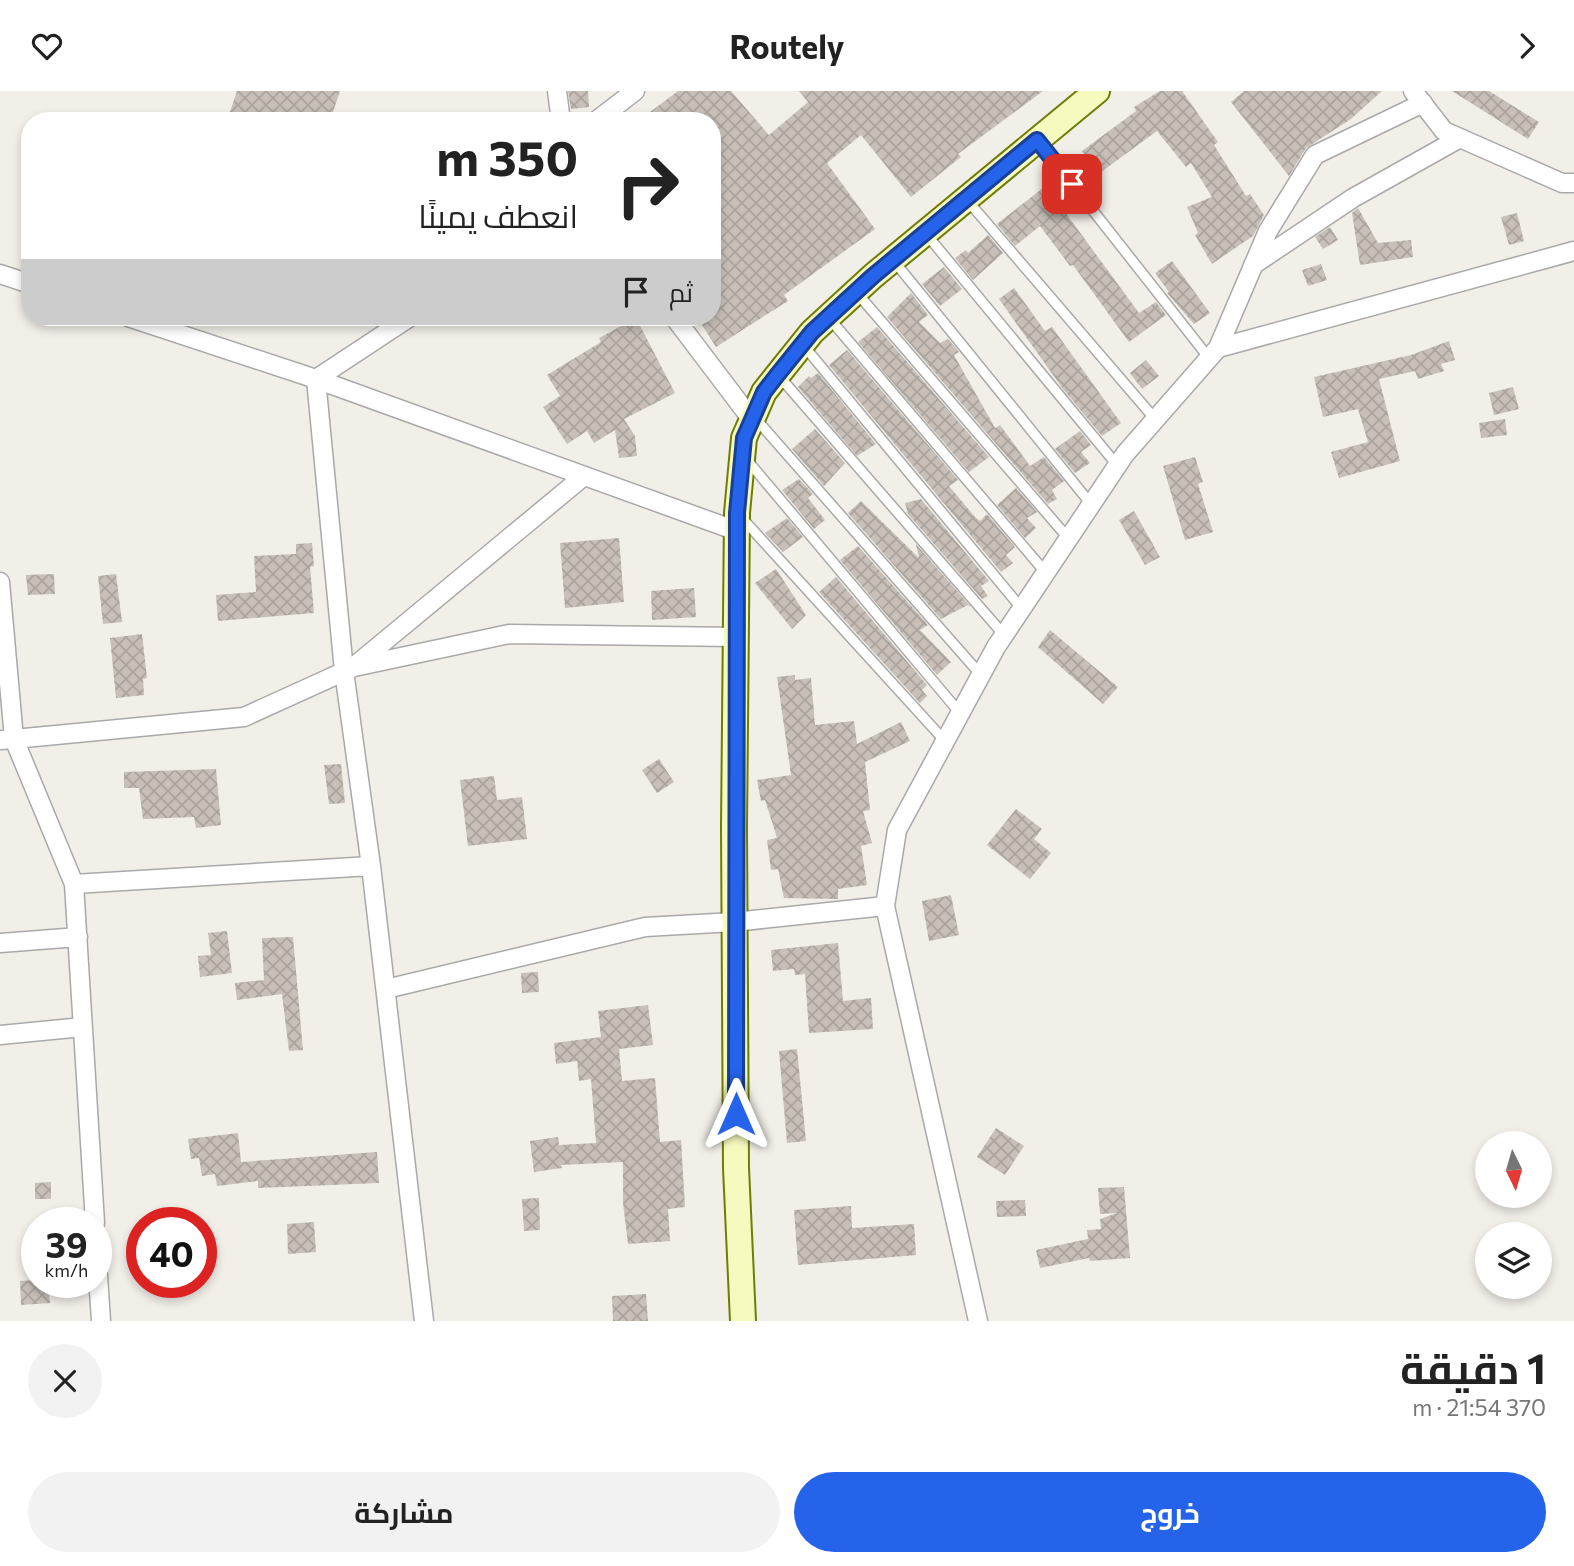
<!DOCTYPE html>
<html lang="ar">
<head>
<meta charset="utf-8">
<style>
	body { margin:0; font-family:Commissioner,Cairo,sans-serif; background:#f2f2f2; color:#222; direction:rtl; height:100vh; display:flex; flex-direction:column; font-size:26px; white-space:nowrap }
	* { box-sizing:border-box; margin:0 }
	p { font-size:23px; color:#767676 }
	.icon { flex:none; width:38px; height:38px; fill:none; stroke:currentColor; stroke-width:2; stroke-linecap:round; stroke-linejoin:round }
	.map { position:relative; height:1230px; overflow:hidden; direction:ltr }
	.side { display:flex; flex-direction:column; background:#fff; flex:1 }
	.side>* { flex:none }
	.top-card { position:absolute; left:21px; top:21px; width:700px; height:214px; border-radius:28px; box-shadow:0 4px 10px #0003; direction:rtl; background:#fff; color:#222; overflow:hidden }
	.needle { width:46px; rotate:175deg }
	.controls { position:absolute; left:1475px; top:1040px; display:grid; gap:14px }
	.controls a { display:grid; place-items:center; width:77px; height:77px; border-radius:50%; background:#fff; box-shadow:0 4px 10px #0003; font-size:35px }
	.speed { position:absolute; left:21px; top:1116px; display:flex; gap:14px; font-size:35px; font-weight:700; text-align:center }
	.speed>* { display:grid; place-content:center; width:91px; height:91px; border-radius:50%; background:#fff; box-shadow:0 4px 10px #0003; line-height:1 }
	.speed small { font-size:18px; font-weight:400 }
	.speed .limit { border:10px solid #d22; background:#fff; color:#111 }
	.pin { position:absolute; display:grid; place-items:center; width:60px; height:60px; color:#fff; margin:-30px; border-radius:14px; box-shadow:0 4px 10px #0006 }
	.me { position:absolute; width:77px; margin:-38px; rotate:0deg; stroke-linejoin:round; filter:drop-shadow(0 0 5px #0008) }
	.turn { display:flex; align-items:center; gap:24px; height:147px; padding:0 28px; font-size:32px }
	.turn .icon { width:91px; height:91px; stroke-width:2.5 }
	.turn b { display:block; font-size:49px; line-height:60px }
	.then { display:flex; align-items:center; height:66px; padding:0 28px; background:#0003; gap:14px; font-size:26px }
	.round { display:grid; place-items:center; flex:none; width:74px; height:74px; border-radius:37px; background:#f2f2f2 }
	.headline { display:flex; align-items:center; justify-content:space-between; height:119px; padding:0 28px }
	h1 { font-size:42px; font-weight:700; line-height:52px }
	.button { display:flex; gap:14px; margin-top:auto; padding:14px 28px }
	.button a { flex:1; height:80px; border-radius:42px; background:#2563eb; color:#fff; font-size:28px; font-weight:700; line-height:80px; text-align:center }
	.button a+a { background:#f2f2f2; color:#222 }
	header { display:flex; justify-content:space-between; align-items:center; height:91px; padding:0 28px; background:#fff; font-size:32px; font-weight:700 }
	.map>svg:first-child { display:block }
</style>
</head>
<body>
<header><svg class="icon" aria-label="forward" viewBox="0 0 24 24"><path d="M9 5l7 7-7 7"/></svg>Routely<svg class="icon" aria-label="heart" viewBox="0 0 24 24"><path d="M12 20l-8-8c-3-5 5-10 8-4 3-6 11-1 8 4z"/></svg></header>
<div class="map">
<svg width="1574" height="1230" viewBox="0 0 1574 1230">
	<defs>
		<pattern id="building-cross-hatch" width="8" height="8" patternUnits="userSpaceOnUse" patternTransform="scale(1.75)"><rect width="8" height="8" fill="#c7bfb8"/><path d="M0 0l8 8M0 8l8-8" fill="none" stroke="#aba49e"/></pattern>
	</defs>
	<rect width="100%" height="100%" fill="#f2efe9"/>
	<path fill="url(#building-cross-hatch)" d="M237,0h103l-10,30h-103z
		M568,0h20l1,16 -18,2z
		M678,0h53l38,44 39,-33 -9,-11h244l-85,63 3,3 -50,40 -50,-62 -34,28 48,66 -91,66 4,6 -72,46 -19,-30h15v-196h-74z
		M1160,0h22l36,51 -4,3 32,51 4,-2 14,21 -11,21 -41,28 -17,-29 3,-2 -11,-26 25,-10 -21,-34 -5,4 -29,-36 -60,44 3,4 -14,11 -17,-22 17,-12 -4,-5 54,-40 -2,-4z
		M1244,0h138l-31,28 -45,29 -17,28 -58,-74z
		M1452,0h37l50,31 -11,17z
		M1057,86l18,22 -13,9 77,105 17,-11 10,13 -37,27 -56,-77 -3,1 -30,-40 -25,20 -18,-22z
		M1358,117l20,35 33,-3 2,17 -53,8 -8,-52z
		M1517,122l7,28 -15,4 -8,-28z
		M1330,136l8,13 -15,9 -8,-12z
		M988,144l15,18 -30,27 -18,-22 11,-8 2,3z
		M1172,170l38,52 -16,11 -27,-31 2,-1 -14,-19z
		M1321,173l6,16 -19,6 -6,-16z
		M944,176l18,22 -22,17 -18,-22z
		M1014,197l31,43 7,-4 69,96 -19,13 -39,-47 -64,-90z
		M911,202l17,22 -9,7 21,21 8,-4 11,13 -5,3 41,73 5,-3 30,41 14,-9 20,24 -12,9 5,9 -9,5 -161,-187z
		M636,227l39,75 -51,26 11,17 2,20 -18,2 -4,-28 -21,13 -7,-12 -20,13 -24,-37 17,-11 -13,-21 54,-33 -2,-4z
		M877,236l112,130 -20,15 -111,-130z
		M1449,250l6,19 -14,4 3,7 -26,8 -3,-8 -36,8 21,82 -61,17 -8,-26 37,-10 -10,-33 -35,8 -9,-40 97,-22z
		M847,259l111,130 -9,6 26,31 5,4 7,-7 28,33 -9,8 7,8 -12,9 -172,-207z
		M1146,269l13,16 -17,13 -12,-16z
		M818,282l58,71 -19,12 -59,-69 11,-11 2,2z
		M1513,296l6,22 -25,6 -5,-22z
		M1505,328l2,16 -26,3 -2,-15z
		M815,338l30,34 -21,23 -32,-37z
		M1080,340l11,14 -10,7 9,11 -15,10 -20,-24z
		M1195,366l8,25 -5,2 15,48 -28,8 -22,-74z
		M799,388l14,15 -5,4 17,22 -11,9 -32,-39z
		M1016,397l21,24 -10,6 9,10 -11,10 -28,-33z
		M921,408l68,82 -8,5 7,10 -6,3 -74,-85 -3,-11z
		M861,410l58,57 -3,-14 55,63 -3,-2 -27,14 -93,-106z
		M1134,420l26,46 -15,8 -26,-45z
		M787,427l16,19 -20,15 -18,-19z
		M619,447l5,64 -59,6 -5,-65z
		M312,452l2,23 -4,1 4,46 -96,8 -2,-26 40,-3 -2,-36 42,-2v-10z
		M858,455l70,79 -8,5 31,32 -14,13 -97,-115z
		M776,478l30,46 -14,14 -37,-46z
		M54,483l1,20 -27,1 -2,-20z
		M116,483l6,48 -19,2 -5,-48z
		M836,486l91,108 -5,5 5,6 -7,7 -101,-111z
		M694,497l2,29 -44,3 -1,-29z
		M1050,539l68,57 -15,17 -65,-57z
		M142,543l5,44 -4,1 1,16 -28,3 -6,-60z
		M795,584v5l16,-2 4,47 39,-4 3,23 44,-22 9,19 -45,21 5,48 -7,1 9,32 -11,3 6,39 -29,4v10l-54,-1 -6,-29 -7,1 -4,-30 10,-2 -12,-38 -4,1 -4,-21 34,-5 -14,-98z
		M659,668l15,23 -17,11 -15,-23z
		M341,673l4,39 -16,1 -5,-39z
		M216,678l5,56 -25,3 -2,-11 -51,2 -4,-31h-15v-16z
		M494,685l3,24 25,-3 5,42 -59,7 -8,-66z
		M1016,718l26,20 -8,10 17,14 -21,26 -43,-34z
		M951,804l8,40 -30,6 -7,-40z
		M227,840l5,42 -32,4 -2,-21 13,-1 -3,-22z
		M293,846l10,113 -14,1 -7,-57 -45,6 -2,-17 29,-3 -2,-42z
		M838,852l5,58 28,-3 2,31 -64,4 -4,-59 -10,1 -1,-6 -21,2 -2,-21z
		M538,881l1,20 -17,1 -1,-20z
		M648,914l5,40 -34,4 3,32 33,-3 5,64 21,-2 4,67 -17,2 2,32 -42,3 -5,-41v-41l-62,3 1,3 -28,4 -4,-31 28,-4 1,8 37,-2 -5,-64 -12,2 -2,-20 -21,3 -2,-21 47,-6 -3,-26z
		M797,958l9,92 -19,2 -8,-92z
		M996,1037l28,18 -19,29 -28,-18z
		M238,1042l3,29 136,-10 2,31 -121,5v-7l-41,5 -2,-12 -13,2 -3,-18 -8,1 -3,-20z
		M51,1091v17h-16v-16z
		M1124,1096l6,71 -40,3 -1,-3 -49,10 -4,-18 52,-11 -1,-9 14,-1 -1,-10 17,-6 -17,1 -2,-26z
		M539,1107l1,32 -16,1 -2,-32z
		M1025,1109l1,16 -29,1 -1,-16z
		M851,1115l1,22 62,-4 2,31 -118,10 -4,-55z
		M314,1131l2,30 -28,2 -1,-30z
		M37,1189v3h11l2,20 -29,2 -1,-24z
		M646,1203l2,27h-35l-1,-25z"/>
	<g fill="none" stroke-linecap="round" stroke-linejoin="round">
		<defs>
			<path id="lane" d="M1039,51l170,216
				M967,109l188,219
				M927,144l190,230
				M894,170l197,243
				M857,202l212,246
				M829,227l217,255
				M804,255l218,263
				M779,285l225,259
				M756,328l225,256
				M747,369l213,253
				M741,426l204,224"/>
			<path id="street" d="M557,0l4,30
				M1413,0l31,40 118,52h12
				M596,30l39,-30
				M1253,174l100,-67 107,-60
				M0,183l30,10
				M128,226l188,62 421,152
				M410,226l-94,62 28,292 27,195 53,455
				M674,226l78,103
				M1218,257l50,-117 47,-76 108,-52
				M0,491l14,157 -14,1
				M357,573l227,-188
				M74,793l297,-18
				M885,815l93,415
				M0,852l78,-6
				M386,898l259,-62 89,-5 151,-16 12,-76 99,-183 129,-193 93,-106 356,-97
				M0,944l83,-8
				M95,1132l-21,-339 -60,-145 230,-22 110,-50 155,-33 227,3
				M96,1155l5,75"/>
			<path id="secondary" d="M743,1230l-7,-153 -2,-340 3,-315 7,-75 20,-46 48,-60 61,-56 224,-185"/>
		</defs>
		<use href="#lane" stroke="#a9a9a9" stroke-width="12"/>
		<use href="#street" stroke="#a9a9a9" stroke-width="21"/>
		<use href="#secondary" stroke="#707d05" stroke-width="28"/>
		<use href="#lane" stroke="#fff" stroke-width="9"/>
		<use href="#street" stroke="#fff" stroke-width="18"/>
		<use href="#secondary" stroke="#f7fabf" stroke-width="24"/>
	</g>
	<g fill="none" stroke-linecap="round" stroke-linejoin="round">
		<defs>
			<path id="route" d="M736,1023l1,-601 7,-75 20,-46 14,-18 34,-42 61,-56 164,-136 35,44"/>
		</defs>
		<use href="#route" stroke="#184099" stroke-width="18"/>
		<use href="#route" stroke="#2563eb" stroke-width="12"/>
	</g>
</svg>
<div class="controls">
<a><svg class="needle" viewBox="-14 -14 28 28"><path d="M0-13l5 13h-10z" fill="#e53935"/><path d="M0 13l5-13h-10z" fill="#767676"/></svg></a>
<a><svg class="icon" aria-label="layers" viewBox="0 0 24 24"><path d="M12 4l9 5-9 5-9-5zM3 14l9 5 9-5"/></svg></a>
</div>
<div class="speed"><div>39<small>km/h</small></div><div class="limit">40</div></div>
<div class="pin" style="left:1072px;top:93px;background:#d93025"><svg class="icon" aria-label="arrive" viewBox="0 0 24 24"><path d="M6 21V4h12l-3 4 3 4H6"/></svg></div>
<svg class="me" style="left:736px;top:1023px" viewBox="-20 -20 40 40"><path d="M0-17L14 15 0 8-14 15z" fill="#2563eb" stroke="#fff" stroke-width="4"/></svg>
<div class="top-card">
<div class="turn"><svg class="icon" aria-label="right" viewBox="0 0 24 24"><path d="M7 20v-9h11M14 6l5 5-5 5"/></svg><div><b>350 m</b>انعطف يمينًا</div></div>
<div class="then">ثم<svg class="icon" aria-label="arrive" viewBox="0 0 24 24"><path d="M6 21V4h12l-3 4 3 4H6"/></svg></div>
</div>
</div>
<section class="side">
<div class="headline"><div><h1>1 دقيقة</h1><p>370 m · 21:54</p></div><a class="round"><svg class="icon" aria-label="close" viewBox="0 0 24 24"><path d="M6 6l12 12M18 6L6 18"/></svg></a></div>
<div class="button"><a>خروج</a><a>مشاركة</a></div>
</section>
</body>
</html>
